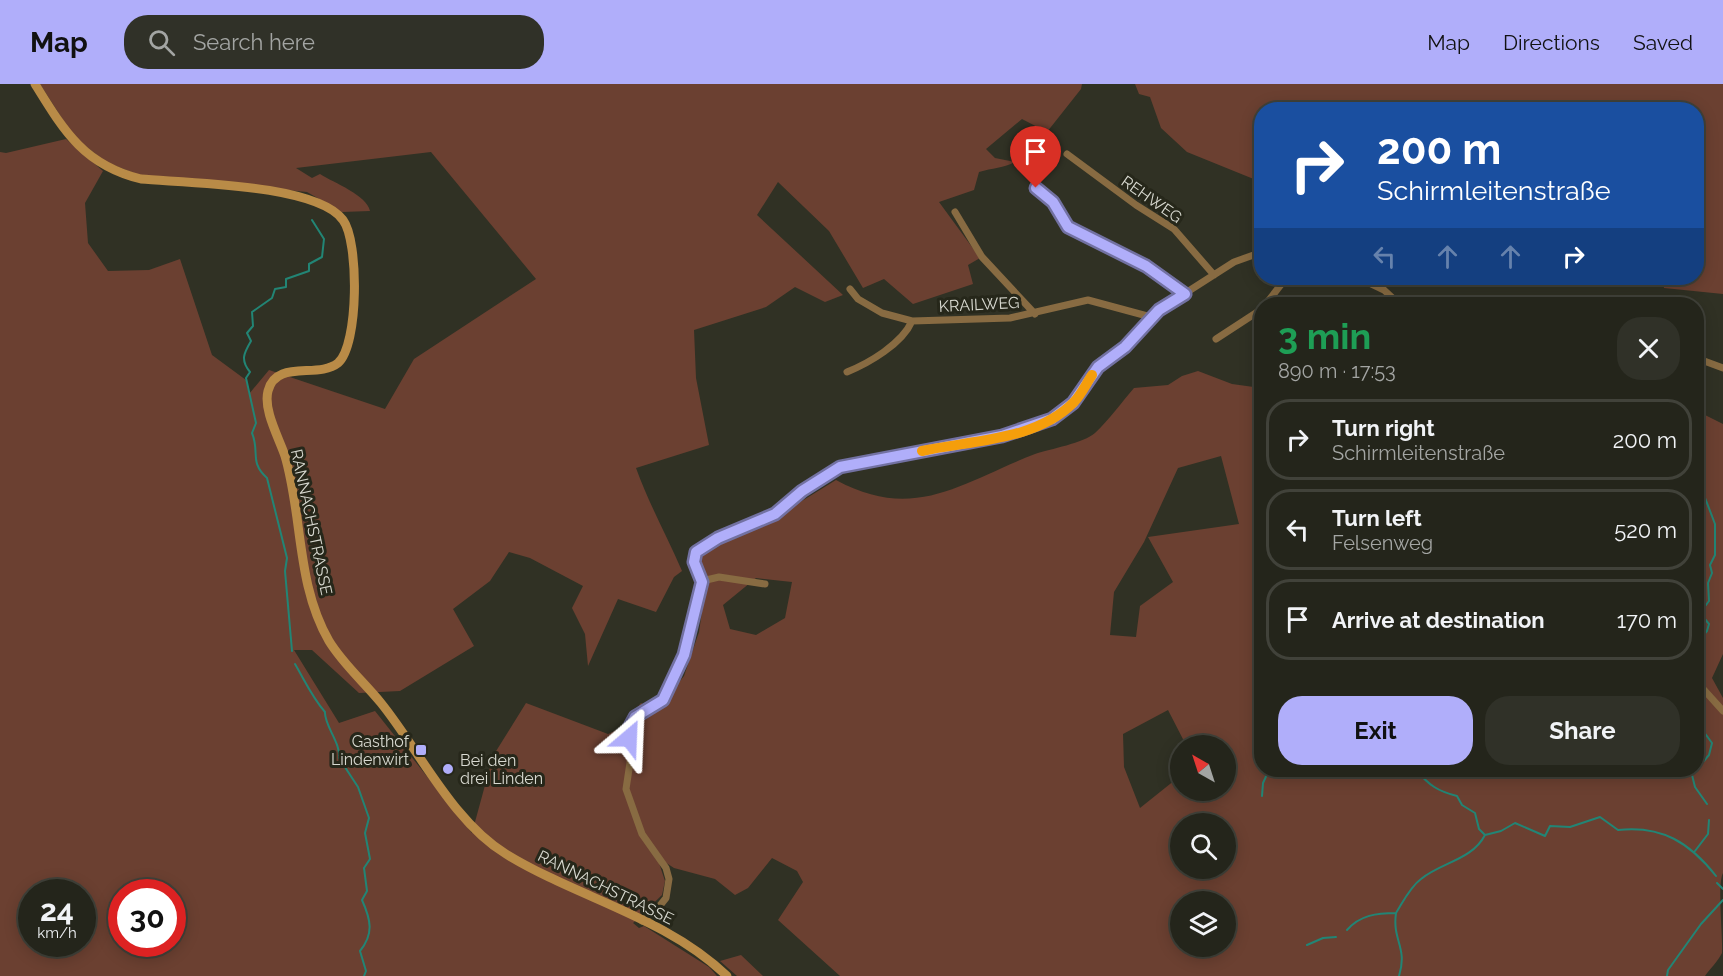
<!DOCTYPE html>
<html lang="en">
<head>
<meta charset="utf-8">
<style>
	body { margin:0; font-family:Raleway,sans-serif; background:#303128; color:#f1f3f6; height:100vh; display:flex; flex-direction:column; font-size:22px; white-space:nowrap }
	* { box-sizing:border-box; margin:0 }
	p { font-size:20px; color:#a3a5a3 }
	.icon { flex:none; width:33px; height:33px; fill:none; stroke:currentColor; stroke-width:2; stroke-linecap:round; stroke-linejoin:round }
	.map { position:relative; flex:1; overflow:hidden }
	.panel { position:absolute; left:1254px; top:213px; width:450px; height:480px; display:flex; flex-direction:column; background:#24251b; border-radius:24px; box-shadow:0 3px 15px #0003,0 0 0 2px #41423a }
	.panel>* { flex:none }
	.banner { position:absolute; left:1254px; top:18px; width:450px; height:183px; border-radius:24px; box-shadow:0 3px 15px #0003,0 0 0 2px #41423a; background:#1a4fa0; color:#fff; overflow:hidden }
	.needle { width:39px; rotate:321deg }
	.tools { position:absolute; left:1170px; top:651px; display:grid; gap:12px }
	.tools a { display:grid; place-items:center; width:66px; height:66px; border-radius:50%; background:#24251b; box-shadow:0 3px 15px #0003,0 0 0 2px #41423a; font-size:30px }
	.speed { position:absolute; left:18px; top:795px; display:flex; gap:12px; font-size:30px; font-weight:700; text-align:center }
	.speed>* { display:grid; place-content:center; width:78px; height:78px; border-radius:50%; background:#24251b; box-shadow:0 3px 15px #0003,0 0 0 2px #41423a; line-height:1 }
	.speed small { font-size:15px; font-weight:400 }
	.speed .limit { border:9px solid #d22; background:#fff; color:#111 }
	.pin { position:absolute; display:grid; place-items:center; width:51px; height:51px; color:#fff; margin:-62px -26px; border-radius:50% 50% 50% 0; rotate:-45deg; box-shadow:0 0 6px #0007 }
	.pin .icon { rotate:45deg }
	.me { position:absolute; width:66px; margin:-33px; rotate:26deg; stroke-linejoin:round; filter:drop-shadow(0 0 4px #0008) }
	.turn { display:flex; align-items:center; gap:21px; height:126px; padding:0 24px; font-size:27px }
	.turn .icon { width:78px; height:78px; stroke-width:2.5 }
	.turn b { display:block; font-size:42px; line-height:51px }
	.lanes { display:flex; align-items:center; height:57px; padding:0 24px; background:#0003; justify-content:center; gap:30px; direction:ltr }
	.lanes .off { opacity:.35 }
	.round { display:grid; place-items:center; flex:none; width:63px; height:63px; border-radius:24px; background:#303128 }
	.overview { display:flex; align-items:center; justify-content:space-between; height:102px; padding:0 24px }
	h1 { font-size:36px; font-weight:700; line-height:45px; color:#1e9e55 }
	.button { display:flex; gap:12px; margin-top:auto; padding:12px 24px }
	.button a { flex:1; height:69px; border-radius:24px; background:#b0aefa; color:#111; font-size:24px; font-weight:700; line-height:69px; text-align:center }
	.button a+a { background:#303128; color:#f1f3f6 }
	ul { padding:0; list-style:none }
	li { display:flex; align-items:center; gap:18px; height:81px; margin:0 12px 9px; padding:0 12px; border:3px solid #41423a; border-radius:24px }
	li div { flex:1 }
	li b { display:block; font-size:22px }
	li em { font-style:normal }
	header { display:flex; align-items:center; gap:36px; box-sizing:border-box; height:84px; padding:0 30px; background:#b0aefa; color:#111 }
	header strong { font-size:28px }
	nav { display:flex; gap:33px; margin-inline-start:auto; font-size:21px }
	.search { width:420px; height:54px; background:#303128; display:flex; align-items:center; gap:15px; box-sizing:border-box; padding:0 21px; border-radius:24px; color:#a3a5a3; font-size:22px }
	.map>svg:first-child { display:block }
</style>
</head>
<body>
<header>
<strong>Map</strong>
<div class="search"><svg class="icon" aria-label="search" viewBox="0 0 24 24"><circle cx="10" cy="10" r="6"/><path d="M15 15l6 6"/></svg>Search here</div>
<nav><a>Map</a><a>Directions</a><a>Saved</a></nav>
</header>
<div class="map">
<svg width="1723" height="892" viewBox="0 0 1723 892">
	<rect width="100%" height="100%" fill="#303124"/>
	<path fill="#6b4031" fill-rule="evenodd" d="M40,0h1042l-1,5 -34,43 -25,-13 -36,30 9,9 20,4c-11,6 -23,6 -36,10l-5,18 -35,12 41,56 -12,7 5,19 -60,20 -29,-25 -21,9 -34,-57 -51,-49 -21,33 86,80 -18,7 -30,-15 -29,20 -72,23 2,48 13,67 -73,23c13,36 31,68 46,103l-8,6 -18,35 -38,-13 -30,67 -3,-32 -13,-26 11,-22 -53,-28 -21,-6 -19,29 -37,28 21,37 -74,45 -41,2 -47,-43h-18l45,73 36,-12 97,122 21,-77 33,-53 82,31 11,-5 22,-26 15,8 28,-35 15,-44 8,-55 -9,-21 99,-52 39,-24c79,43 126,2 199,-26 15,-5 49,-11 60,-21 14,-13 26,-30 39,-45l34,-3 14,-9 16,-5 34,13 29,4 1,382h434l1,-359 26,13v230l-11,24 11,20v175c-6,11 0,64 -1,80 -4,8 -12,16 -17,23h-865l-62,-56 25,-38 -6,-11 -25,-13 -24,30 -13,7 -20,-16 -41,-11 -17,-11 8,24 -3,14 -29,28 6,5 5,-2 65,41 8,9h-717v-824l6,1 60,-14 37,32 -18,32 3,40 20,28 41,-1 31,-11 32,96 34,25 3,14 20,-24 116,39 29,-50 122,-80 -105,-127 -135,16 16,10 8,-4c14,9 47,21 50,37l-28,1 -35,-20 -163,-15 -38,-15 -32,-25zM1221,372l18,68 -91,13 25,45 -33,24 -4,31 -26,-2 4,-43 30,-50 34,-74zM756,494l36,4 -7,36 -29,17 -26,-6 -7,-24zM1168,626l18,35 40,1v44h-46v-14l-40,32 -16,-41 -1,-33zM1180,740h46v44h-46zM32,808h50v52h-50zM122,808h50v52h-50zM1180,818h46v44h-46z
		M1135,0h588v210l-59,-6 -2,-10h34v-168h-434l-1,72 -74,-30 -26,-24 -11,-31 -11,-3z
		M741,871l22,21h-26l-17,-15z"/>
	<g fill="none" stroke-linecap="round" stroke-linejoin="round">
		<path stroke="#228575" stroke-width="2" d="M1696,369l5,13 1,24 13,34v31l-5,10 2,8 -4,10 1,18 -9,12
			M1696,495l4,34 9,11 -2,7 -11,13
			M292,567l-7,-80 2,-13 -20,-80c-18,-16 -7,-26 -15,-45l4,-10 -10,-45 4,-6c-10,-12 -6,-19 1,-31l-4,-8 6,-7 -1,-14 20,-14 3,-9 11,-2v-8l23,-8v-7l13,-7 2,-18 -12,-19
			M295,580c10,17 17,33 30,48 -1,13 16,31 14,46l19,29 11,31 -4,15 5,26 -6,9 3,23 -5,9c9,20 12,34 -2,51l6,20 -2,5
			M1696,631l2,9 14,19 -3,12 -17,20 3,12 12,17
			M1376,686l5,8 21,-8
			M1416,686c13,15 21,21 41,26l5,9 13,8 4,16 6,6 16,-4 14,-8 30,13 5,-10 20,1 30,-10 18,13c44,-5 72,13 98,46
			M1262,712l1,-13 6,-13
			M1695,767l13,-17 1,-14
			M1717,799l6,6
			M1396,829c-4,28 12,34 3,63
			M1347,846c13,-15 30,-17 49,-17 7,-11 14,-26 25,-34 21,-17 51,-19 64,-44
			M1307,861l16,-7 13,-1
			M1667,892l1,-6 33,-46 22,-24"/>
		<path stroke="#886b42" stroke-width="7" d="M1067,70l69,51 38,24 40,46
			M1036,104l17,14 15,25 77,39 40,28
			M955,128l27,45 53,57
			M1359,194l25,12 15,14
			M850,205l8,10 24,14 30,8 98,-3 78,-18 63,17
			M1266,220l20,-26
			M1216,255l46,-30
			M1696,274l27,10
			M847,288c22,-9 55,-28 65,-51
			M702,497l17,-4 46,7
			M1696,597l27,30
			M642,837l16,-13 8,-10 3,-19 -3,-11 -24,-34 -16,-45 5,-33 -2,-28 6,-11 28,-17 21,-45 18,-74 -8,-19 1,-10 23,-14 57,-24 27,-23 38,-24 162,-31 50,-17 21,-16 25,-36 27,-20 34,-37 75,-48 28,-10"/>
		<path stroke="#b98b47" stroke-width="9" d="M35,0c29,47 49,81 106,95 45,4 176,5 202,41 16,21 16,125 -5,143 -20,16 -62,-4 -70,28 -5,19 11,47 17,65 18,61 11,128 44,185 14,23 35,41 52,62 38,47 72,119 125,151 72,44 160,63 221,122"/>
	</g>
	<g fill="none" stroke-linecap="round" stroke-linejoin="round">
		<defs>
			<path id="route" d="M629,654v-10l6,-11 28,-17 21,-45 18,-73 -8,-20 2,-10 22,-14 57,-24 27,-23 38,-24 162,-31 50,-17 21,-16 25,-36 27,-20 34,-37 26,-16 -39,-28 -78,-39 -15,-25 -17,-14"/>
		</defs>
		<use href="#route" stroke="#7271a2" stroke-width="15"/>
		<use href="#route" stroke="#b0aefa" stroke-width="10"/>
		<path stroke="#f59e0b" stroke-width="10" d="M922,367c50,-11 114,-10 152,-49 7,-7 12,-18 18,-27"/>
	</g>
	<g fill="#b0aefa" stroke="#26271a" stroke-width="2">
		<rect x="415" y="660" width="12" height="12" rx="3"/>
		<circle cx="448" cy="685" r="6"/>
	</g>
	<g text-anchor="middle" stroke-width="6" stroke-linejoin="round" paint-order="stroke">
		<g font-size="16" fill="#d8d9d0" stroke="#26271a">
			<text transform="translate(1152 115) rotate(35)" y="6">REHWEG</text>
			<text transform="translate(979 220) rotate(-3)" y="6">KRAILWEG</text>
			<text transform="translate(312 438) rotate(78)" y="6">RANNACHSTRASSE</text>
			<text transform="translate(606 803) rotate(26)" y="6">RANNACHSTRASSE</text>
		</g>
		<g font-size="16" fill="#d8d9d0" stroke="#26271a" text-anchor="end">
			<text x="409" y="663">Gasthof<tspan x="409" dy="18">Lindenwirt</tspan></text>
			<text x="460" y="682" text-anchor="start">Bei den<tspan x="460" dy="18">drei Linden</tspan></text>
		</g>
	</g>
</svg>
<div class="tools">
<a><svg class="needle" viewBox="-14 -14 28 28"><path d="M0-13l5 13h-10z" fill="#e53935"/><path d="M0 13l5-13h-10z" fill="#a3a5a3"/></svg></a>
<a><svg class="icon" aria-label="search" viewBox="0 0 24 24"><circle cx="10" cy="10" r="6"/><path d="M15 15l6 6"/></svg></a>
<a><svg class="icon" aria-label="layers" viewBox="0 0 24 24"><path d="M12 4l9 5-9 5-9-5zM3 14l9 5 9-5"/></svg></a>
</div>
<div class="speed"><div>24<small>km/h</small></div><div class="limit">30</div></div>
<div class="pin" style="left:1036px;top:104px;background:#d93025"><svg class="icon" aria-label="arrive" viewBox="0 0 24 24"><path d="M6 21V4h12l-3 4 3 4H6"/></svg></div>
<svg class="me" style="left:629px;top:654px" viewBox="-20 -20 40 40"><path d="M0-17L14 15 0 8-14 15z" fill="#b0aefa" stroke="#fff" stroke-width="4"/></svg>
<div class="banner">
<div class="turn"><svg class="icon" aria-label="right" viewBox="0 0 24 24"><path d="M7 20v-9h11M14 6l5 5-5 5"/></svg><div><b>200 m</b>Schirmleitenstraße</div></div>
<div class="lanes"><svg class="icon off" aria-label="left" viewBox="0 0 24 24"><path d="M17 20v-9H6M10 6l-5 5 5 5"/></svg><svg class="icon off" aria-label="ahead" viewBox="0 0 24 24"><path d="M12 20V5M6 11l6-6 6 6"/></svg><svg class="icon off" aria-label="ahead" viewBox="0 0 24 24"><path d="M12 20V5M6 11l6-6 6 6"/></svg><svg class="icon" aria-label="right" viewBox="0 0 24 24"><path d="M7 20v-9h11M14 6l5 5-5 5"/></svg></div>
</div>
<section class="panel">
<div class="overview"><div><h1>3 min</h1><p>890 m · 17:53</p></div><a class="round"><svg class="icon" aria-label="close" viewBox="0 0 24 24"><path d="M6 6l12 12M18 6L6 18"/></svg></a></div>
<ul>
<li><svg class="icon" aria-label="right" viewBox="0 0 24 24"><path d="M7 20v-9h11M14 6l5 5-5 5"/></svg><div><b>Turn right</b><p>Schirmleitenstraße</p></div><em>200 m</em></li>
<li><svg class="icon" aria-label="left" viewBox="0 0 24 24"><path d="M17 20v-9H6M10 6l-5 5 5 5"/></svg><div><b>Turn left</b><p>Felsenweg</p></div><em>520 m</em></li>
<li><svg class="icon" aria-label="arrive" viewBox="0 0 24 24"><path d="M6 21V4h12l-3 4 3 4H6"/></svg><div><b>Arrive at destination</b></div><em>170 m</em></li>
</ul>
<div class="button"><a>Exit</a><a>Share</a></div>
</section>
</div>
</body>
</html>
